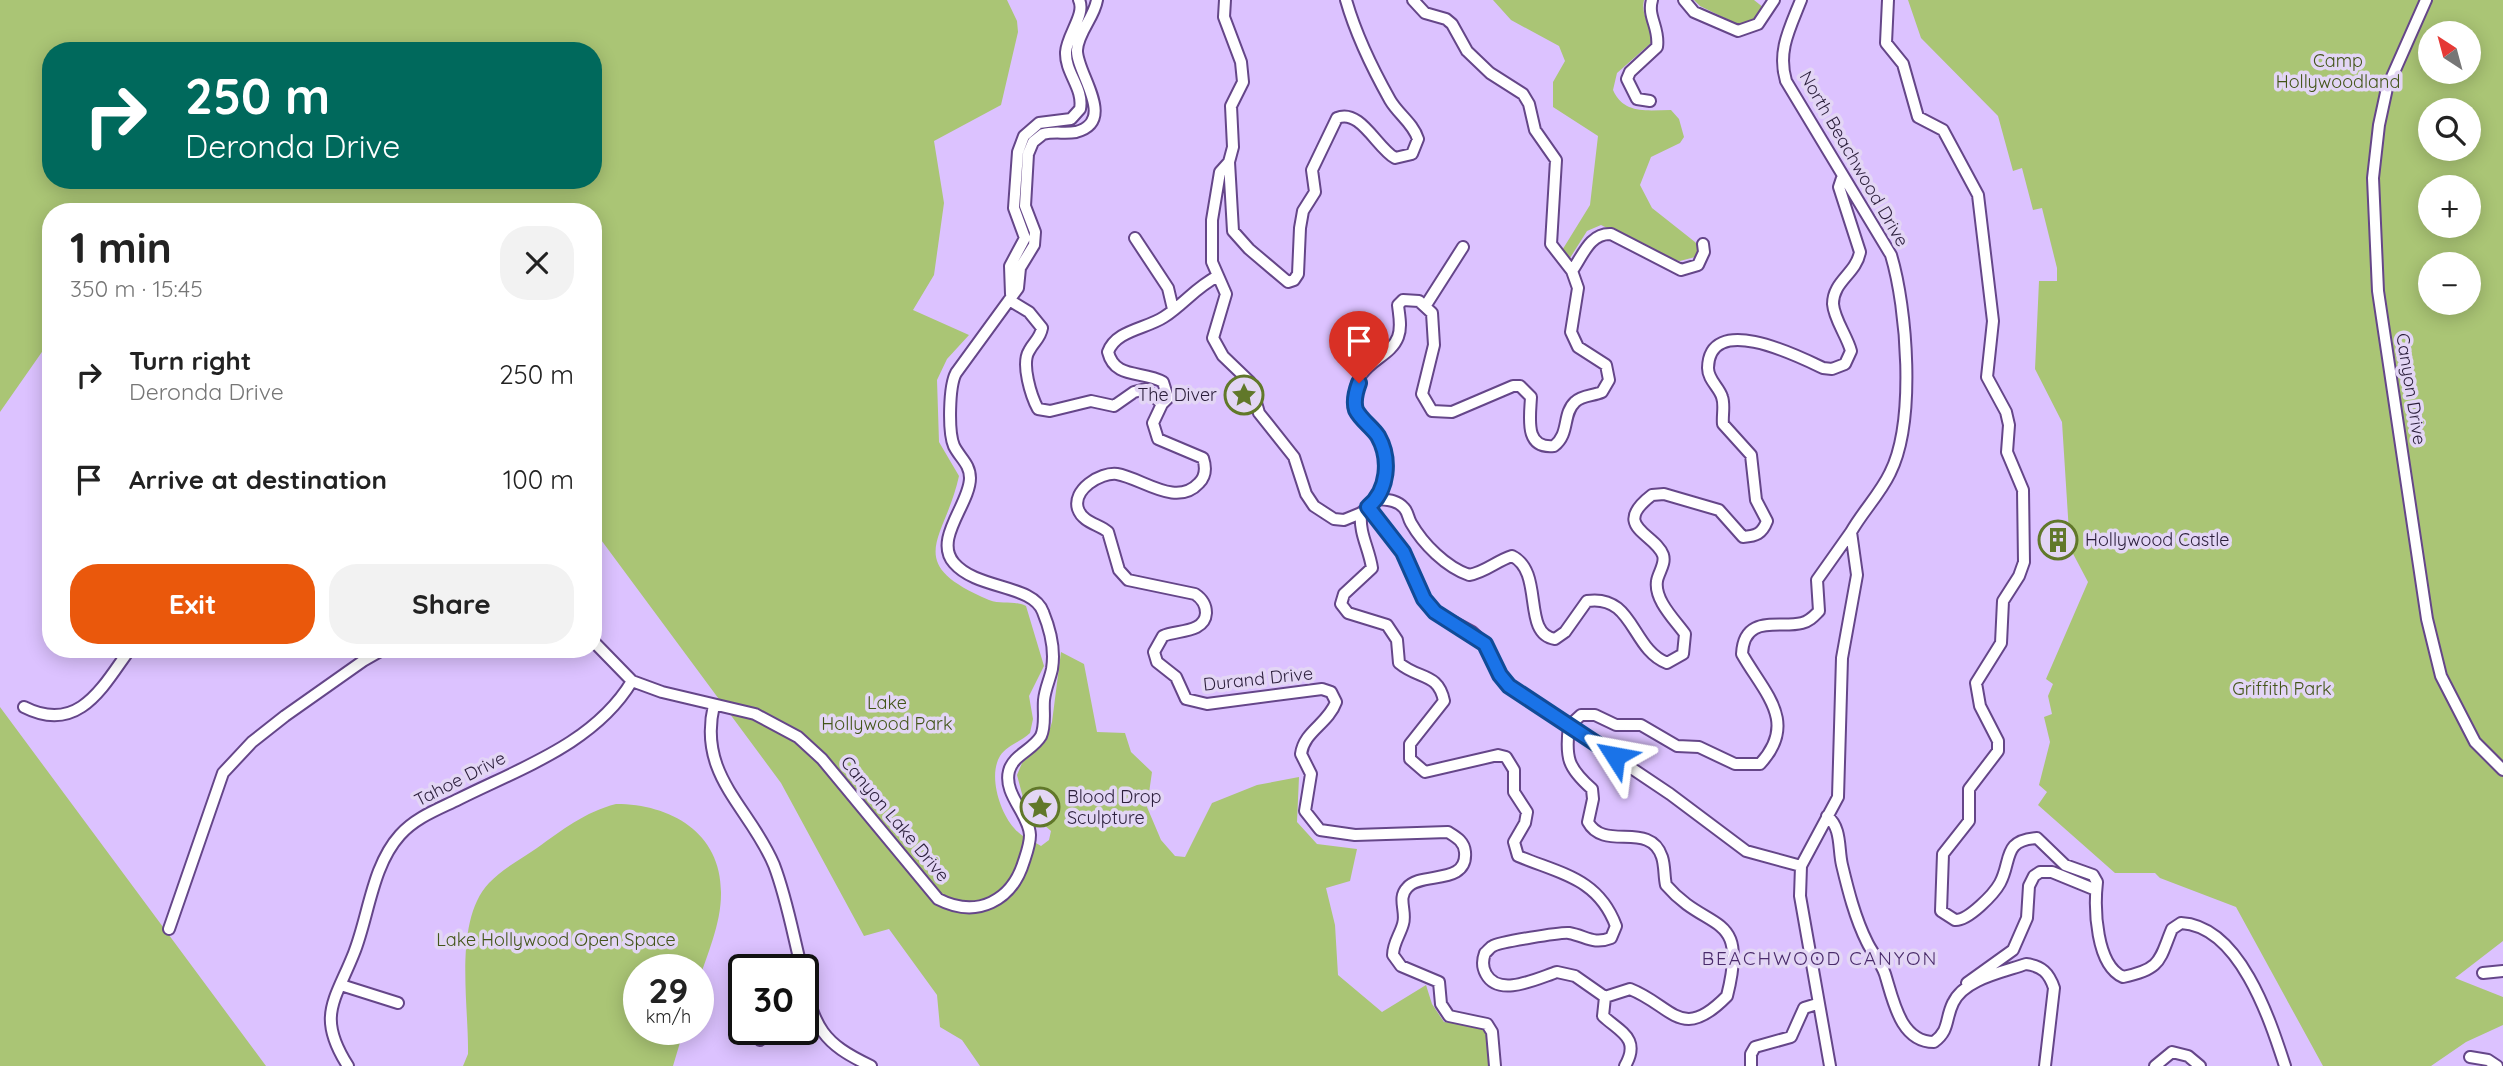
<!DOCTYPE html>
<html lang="en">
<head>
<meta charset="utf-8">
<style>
	body { margin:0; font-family:Quicksand,sans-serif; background:#f2f2f2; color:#222; height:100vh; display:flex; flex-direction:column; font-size:26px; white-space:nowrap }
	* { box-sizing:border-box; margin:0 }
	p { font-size:23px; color:#767676 }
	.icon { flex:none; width:38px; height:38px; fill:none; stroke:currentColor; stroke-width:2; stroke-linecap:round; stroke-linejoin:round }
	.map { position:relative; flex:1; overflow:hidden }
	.side { position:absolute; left:42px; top:203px; width:560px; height:455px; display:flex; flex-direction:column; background:#fff; border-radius:28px; box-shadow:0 4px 18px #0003 }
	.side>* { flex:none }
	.banner { position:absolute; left:42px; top:42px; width:560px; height:147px; border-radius:28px; box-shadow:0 4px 18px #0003; background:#00695c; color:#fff; overflow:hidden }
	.needle { width:46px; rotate:324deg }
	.tools { position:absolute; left:2418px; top:21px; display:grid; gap:14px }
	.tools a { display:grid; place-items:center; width:63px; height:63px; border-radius:50%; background:#fff; box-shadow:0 4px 18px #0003; font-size:35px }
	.speed { position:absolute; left:623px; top:954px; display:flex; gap:14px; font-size:35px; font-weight:700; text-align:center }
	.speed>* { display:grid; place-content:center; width:91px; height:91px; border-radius:50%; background:#fff; box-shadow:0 4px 18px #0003; line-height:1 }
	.speed small { font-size:18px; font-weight:400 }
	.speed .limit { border:4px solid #111; border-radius:10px; background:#fff; color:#111 }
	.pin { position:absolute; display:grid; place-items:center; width:60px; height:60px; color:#fff; margin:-72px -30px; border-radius:50% 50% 50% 0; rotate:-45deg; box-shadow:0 0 7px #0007 }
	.pin .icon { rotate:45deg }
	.me { position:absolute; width:77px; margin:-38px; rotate:304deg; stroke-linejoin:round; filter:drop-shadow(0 0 5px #0008) }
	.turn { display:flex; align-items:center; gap:24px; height:147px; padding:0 28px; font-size:32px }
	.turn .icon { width:91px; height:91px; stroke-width:2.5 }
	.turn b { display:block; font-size:49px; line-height:60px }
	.round { display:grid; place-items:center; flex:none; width:74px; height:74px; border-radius:28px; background:#f2f2f2 }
	.headline { display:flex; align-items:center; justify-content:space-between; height:119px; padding:0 28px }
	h1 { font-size:42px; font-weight:700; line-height:52px }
	.primary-button { display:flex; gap:14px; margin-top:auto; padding:14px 28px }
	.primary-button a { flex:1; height:80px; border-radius:28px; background:#ea580c; color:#fff; font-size:28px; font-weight:700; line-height:80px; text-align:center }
	.primary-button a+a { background:#f2f2f2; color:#222 }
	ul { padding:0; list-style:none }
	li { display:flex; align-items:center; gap:21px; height:105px; padding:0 28px }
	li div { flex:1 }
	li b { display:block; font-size:26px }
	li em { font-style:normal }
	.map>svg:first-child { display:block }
</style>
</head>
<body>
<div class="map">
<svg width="2503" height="1066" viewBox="0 0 2503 1066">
	<rect width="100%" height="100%" fill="#dcc2ff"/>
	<path fill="#aac575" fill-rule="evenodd" d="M0,0h1007l10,21 1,11 -17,73 -67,36 10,62 -10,72 -21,35 56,25 -22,24 -10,21 2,62 20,34c-14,65 -58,86 30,124 13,5 25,0 37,6l18,60 -15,30 4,23 -3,14c-9,9 -23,12 -30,23 -12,20 0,56 14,72 7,9 19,13 27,18l8,-6 2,-9 -25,-22 -9,-34 5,-12 24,-22 6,-19 9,-70 23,12 13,68 28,1 6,19 21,20 -5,35 14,33 14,16 10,1 27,-54 45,-18 42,-8 -2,45 20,22 40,5 -7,32 -24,7 9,37 3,50 44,37 44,-27 6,19 12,18 33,3 12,7 2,34h-511l-18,-26 -22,-13 -3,-32 -48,-66 -25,7 -83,-153 -188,-254v-317h-542v127l-51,73zM51,51h542v129h-542z
		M1493,0h151c-4,17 10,27 7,43l-34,30 -4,17c11,25 35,20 58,20l8,9 5,18 -4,6 -29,14 -11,28 12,23 43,34 4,5 -4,10 -15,4 -10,-2 -69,-34 -14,6 -17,27 -9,-6 29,-47 8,-69 -45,-29v-25l12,-21 -6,-15 -48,-26z
		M1694,0h60l10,8 -9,13 -16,4 -39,-19z
		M1908,0h595v941l-48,37 48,19v28l-37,17 -35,24h-108l-87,-159 -76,-29 -5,-5h-40l-77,-68 9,-13 -8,-7 11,-43 -6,-25 8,-3 -4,-18 5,-12 -7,-5 42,-97 -18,-34 -8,-126 -27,-53 4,-88h18v-13l-15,-60 -9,2 -11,-42 -9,3 -15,-55 -77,-78zM2431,33h38v39h-38zM2431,110h38v39h-38zM2431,187h38v39h-38zM2431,264h38v39h-38z
		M0,707l266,359h-266z
		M616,804c55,0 106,29 105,90 0,30 -14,61 -23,89v-13h-59v59h45l-11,37h-210l5,-12c1,-49 -15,-133 21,-171 13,-14 32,-24 48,-35 25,-18 48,-36 79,-44z"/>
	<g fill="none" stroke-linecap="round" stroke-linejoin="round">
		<defs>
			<path id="minor" d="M1225,0l-1,17 17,45 2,20 -12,24 2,41 -4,15 -9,10 -8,48v42l14,32 -13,44 10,18 27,26 9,31 35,44 12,37 8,12 20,13 10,1 17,-7
				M1684,0l10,12 44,19 20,-7 16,-24
				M1801,0c-11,28 -24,51 -15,81l105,174c16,53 25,167 -1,218 -10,21 -27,38 -39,59l6,43 -15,83 -4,139 -37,69 -1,30 30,170
				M1888,0l-2,43 17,21 15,53 25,13 35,65 15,126 -6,56 19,35 3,13 -2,27 16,38 1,72 -5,14 -16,25 -2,42 -25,40 4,23 18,35v10l-29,38v32l-26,33 -2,57 14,9c13,1 39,-26 45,-37 12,-22 2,-43 37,-45l28,27 28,10 4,7c-3,27 -1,83 26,95 39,-8 36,-17 49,-48l9,-6c59,3 89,97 104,143
				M2426,0l-39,88 -8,37 -6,53 5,113 49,328 14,57 34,66 28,28
				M1650,101l-13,-2 -10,-20 3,-7 27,-25c3,-19 -10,-30 -5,-47
				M1229,162l4,69 16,18 39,33 6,-2 4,-6 2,-46 3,-17 12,-19 -3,-22 25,-52c23,-10 40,30 58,40l17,-4 6,-15c-5,-16 -20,-25 -28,-39 -18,-32 -34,-65 -44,-100
				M1135,238l33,50 5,21
				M1572,271c11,-16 18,-38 39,-37l70,36 17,-5 6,-13 -1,-8
				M1218,276c-22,11 -34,28 -54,41 -18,12 -48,13 -56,35 7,28 35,18 55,30l5,16 -6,6 -9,19 5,16 45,19c3,9 3,18 -4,25 -23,25 -57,-5 -82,-9 -17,-2 -45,16 -39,35 5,14 21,15 30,23l11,38 9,10 67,14c6,4 11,10 11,19 -1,20 -29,17 -43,23l-9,16 3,10 19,15 10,22 21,5 115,-15 9,3 5,10c-8,22 -32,29 -35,52l10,20 -6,37 15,19 35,5 93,-3c8,5 16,9 17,20 3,34 -45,19 -58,36 -10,10 0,24 -4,36 -3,11 -10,19 -10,31l8,11 38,16 2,22 8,12 38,8 5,8 3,34
				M1011,294l-1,-28 15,-28 -11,-30 4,-56 6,-16 15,-13 32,-4 9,-10c4,-21 -15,-36 -14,-57 1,-17 20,-38 13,-52
				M1009,300l20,12 13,16c-2,11 -8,13 -13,23 -8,13 2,45 9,58l12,2 41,-10 23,5 20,-14 12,-3 16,15
				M1426,305l37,-58
				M1378,499c9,-17 10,-45 0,-63 -7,-12 -23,-19 -23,-35 -2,-40 34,-40 43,-64 4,-10 1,-22 0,-32l5,-5 16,1 13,12 2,32 -12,49 10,17 20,1 61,-26h7l11,11c-1,21 -7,52 23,49 16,-12 8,-32 21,-44 7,-7 18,-6 27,-10l7,-12 -3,-15 -28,-18 -7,-15 7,-44 -6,-17 -21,-27 5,-84 -21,-30 -6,-26 -6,-10 -33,-21 -23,-22 -15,-27 -6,-5 -21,-6 -12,-13
				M1368,507l35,45 22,47 10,13 37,20 13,12 15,31 9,11 161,108 76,57 55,15
				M593,641l39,40 30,11 93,22 43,23 24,22 116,140c39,20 74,2 86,-38 3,-9 6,-17 6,-26 -1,-21 -27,-41 -21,-64 4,-16 24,-21 32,-35 5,-11 2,-24 3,-36 1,-11 6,-21 8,-31 3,-18 -2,-40 -9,-57 -10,-28 -66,-22 -89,-49 -21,-24 16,-59 16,-85 0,-14 -10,-20 -16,-32 -6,-14 -5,-60 2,-73l62,-85 2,-20 14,-23 1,-13 -10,-26 3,-52 5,-12 10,-8c11,-3 22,0 33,-2 42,-11 0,-59 1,-82 1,-18 17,-32 20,-50
				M714,705c-17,71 36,102 60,160 13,34 19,70 28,105
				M24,707c55,28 79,-21 106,-58
				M1827,816c15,12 11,32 15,49 6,25 13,53 25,77 5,11 14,20 18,32 8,25 15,68 49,68 16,-12 11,-23 19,-39 11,-24 50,-31 73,-39 16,2 23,9 28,24l-9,78
				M169,929l54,-156 29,-31 33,-26 78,-55 21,-12
				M2483,973l20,-2
				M803,977c12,51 19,66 68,89
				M1967,983l46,-33 14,-32 2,-32 5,-10 6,-4h12l44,18
				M341,985l57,18
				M1605,997l-30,-21 -18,-4c-19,6 -58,26 -71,2 -4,-7 -4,-13 -1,-21 3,-2 5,-6 8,-7 6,-4 69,-14 76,-13 17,3 24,12 42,5l5,-12c-18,-48 -55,-52 -98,-70l-4,-14 11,-19 2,-11 -13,-20v-22l-8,-13 -8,-2 -73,17 -15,-13v-15l34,-43c-6,-29 -25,-21 -45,-38l-2,-23 -10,-15 -39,-12 -7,-9 3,-10 28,-26c-3,-20 -13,-34 -11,-55l17,-14c10,1 19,1 26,9 4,4 4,10 7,15 12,21 35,44 58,52 17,-3 27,-14 43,-19 33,16 9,78 43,83l10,-7 22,-31c47,-7 44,48 80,62l16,-9 2,-20c-10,-14 -31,-34 -28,-53 1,-8 9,-17 6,-26 -8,-22 -53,-28 -11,-60l12,-1 55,16 24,27c13,-1 19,-3 24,-16l-11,-21 -5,-45 -28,-31c-1,-8 2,-19 -1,-27 -3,-10 -14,-17 -14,-29 1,-57 92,-11 115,0l9,1 13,-5 6,-13c-4,-15 -17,-32 -18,-47 0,-23 23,-30 27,-52l-21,-65 3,-9
				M1605,997l25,-8c43,17 51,54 97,7 22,-87 -19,-62 -61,-111 -2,-8 -1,-19 -4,-28 -12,-37 -58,-5 -74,-35l5,-23 -1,-10c-24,-21 -27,-31 -23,-63l12,-11h14l21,10h25l36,21 22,1 36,17h25c39,-42 4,-71 -18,-110 2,-41 38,-25 60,-31 8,-2 12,-7 17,-12l-2,-31 34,-48
				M1605,997l-2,19c17,16 38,22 22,50
				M760,1040l13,-11
				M2470,1057l18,3 9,6
				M348,1066c-32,-50 -13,-65 6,-113 15,-38 18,-87 46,-118 16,-18 39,-26 59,-36 62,-31 136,-56 173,-118
				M1751,1066v-12l4,-7 36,-10 13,-29 13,-4
				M2155,1066l17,-14 16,4 12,10"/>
		</defs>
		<use href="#minor" stroke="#654689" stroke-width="14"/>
		<use href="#minor" stroke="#fff" stroke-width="10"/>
	</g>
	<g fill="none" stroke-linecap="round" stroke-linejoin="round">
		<defs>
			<path id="route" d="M1359,383c-3,8 -6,18 -3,27 5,10 16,17 22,26 13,23 10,55 -10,71l35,45 21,47 11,13 50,32 15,31 9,11 106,70"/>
		</defs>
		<use href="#route" stroke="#114b97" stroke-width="18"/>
		<use href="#route" stroke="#1a73e8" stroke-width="12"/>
	</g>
	<defs>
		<symbol id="sight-ring" viewBox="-11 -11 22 22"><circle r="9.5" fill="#e3d6f5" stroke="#61782a" stroke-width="1.5"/><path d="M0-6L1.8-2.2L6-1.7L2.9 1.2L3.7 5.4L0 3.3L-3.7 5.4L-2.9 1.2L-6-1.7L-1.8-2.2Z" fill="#61782a"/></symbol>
		<symbol id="building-ring" viewBox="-11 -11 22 22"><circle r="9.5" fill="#e3d6f5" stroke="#61782a" stroke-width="1.5"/><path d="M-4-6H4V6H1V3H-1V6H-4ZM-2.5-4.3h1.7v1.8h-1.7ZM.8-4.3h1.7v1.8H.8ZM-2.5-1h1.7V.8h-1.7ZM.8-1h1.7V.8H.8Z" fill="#61782a"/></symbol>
	</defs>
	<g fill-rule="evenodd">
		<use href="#sight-ring" x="1222" y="373" width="44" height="44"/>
		<use href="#building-ring" x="2036" y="518" width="44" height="44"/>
		<use href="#sight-ring" x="1018" y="785" width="44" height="44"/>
	</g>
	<g text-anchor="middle" stroke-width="7" stroke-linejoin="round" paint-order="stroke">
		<g font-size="18" fill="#435519" stroke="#e3d6f5">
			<text x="2338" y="67">Camp<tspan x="2338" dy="21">Hollywoodland</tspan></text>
			<text x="2282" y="695">Griffith Park</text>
			<text x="887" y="709">Lake<tspan x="887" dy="21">Hollywood Park</tspan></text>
			<text x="556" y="946">Lake Hollywood Open Space</text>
		</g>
		<g font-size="18" fill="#2b1e3b" stroke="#e3d6f5">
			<text transform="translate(1854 159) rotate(60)" y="6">North Beachwood Drive</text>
			<text transform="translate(2411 389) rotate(81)" y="6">Canyon Drive</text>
			<text transform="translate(1258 679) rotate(-6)" y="6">Durand Drive</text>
			<text transform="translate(460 779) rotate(-27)" y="6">Tahoe Drive</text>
			<text transform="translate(895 819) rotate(50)" y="6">Canyon Lake Drive</text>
		</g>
		<g font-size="18" fill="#2b1e3b" stroke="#e3d6f5" text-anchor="start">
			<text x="1217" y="401" text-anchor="end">The Diver</text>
			<text x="2085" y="546">Hollywood Castle</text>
			<text x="1067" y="803">Blood Drop<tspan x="1067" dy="21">Sculpture</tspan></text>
		</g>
		<g font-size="19" letter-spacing="2" fill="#4a2b6b" stroke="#e3d6f5">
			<text x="1820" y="965">BEACHWOOD CANYON</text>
		</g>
	</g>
</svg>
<div class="tools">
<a><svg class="needle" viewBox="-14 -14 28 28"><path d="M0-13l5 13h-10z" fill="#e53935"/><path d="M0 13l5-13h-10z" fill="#767676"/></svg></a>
<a><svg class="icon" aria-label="search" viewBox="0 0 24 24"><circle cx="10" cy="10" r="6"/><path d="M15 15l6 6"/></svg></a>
<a>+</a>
<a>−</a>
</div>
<div class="speed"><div>29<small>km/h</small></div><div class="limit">30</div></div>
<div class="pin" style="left:1359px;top:383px;background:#d93025"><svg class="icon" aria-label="arrive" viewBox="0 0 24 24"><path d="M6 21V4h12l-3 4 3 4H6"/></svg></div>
<svg class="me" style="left:1615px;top:756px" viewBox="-20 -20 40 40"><path d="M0-17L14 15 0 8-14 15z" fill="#1a73e8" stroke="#fff" stroke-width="4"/></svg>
<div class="banner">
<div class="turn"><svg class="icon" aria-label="right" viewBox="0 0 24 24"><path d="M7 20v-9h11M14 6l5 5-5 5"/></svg><div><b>250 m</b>Deronda Drive</div></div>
</div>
<section class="side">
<div class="headline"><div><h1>1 min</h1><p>350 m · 15:45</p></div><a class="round"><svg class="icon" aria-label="close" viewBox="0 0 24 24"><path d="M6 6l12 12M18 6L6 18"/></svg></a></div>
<ul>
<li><svg class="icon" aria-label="right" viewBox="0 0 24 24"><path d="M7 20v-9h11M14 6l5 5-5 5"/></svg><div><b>Turn right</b><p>Deronda Drive</p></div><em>250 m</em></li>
<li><svg class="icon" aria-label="arrive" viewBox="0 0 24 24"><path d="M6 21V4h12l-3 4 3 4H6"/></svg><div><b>Arrive at destination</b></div><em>100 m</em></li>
</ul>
<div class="primary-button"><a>Exit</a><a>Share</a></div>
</section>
</div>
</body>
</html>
